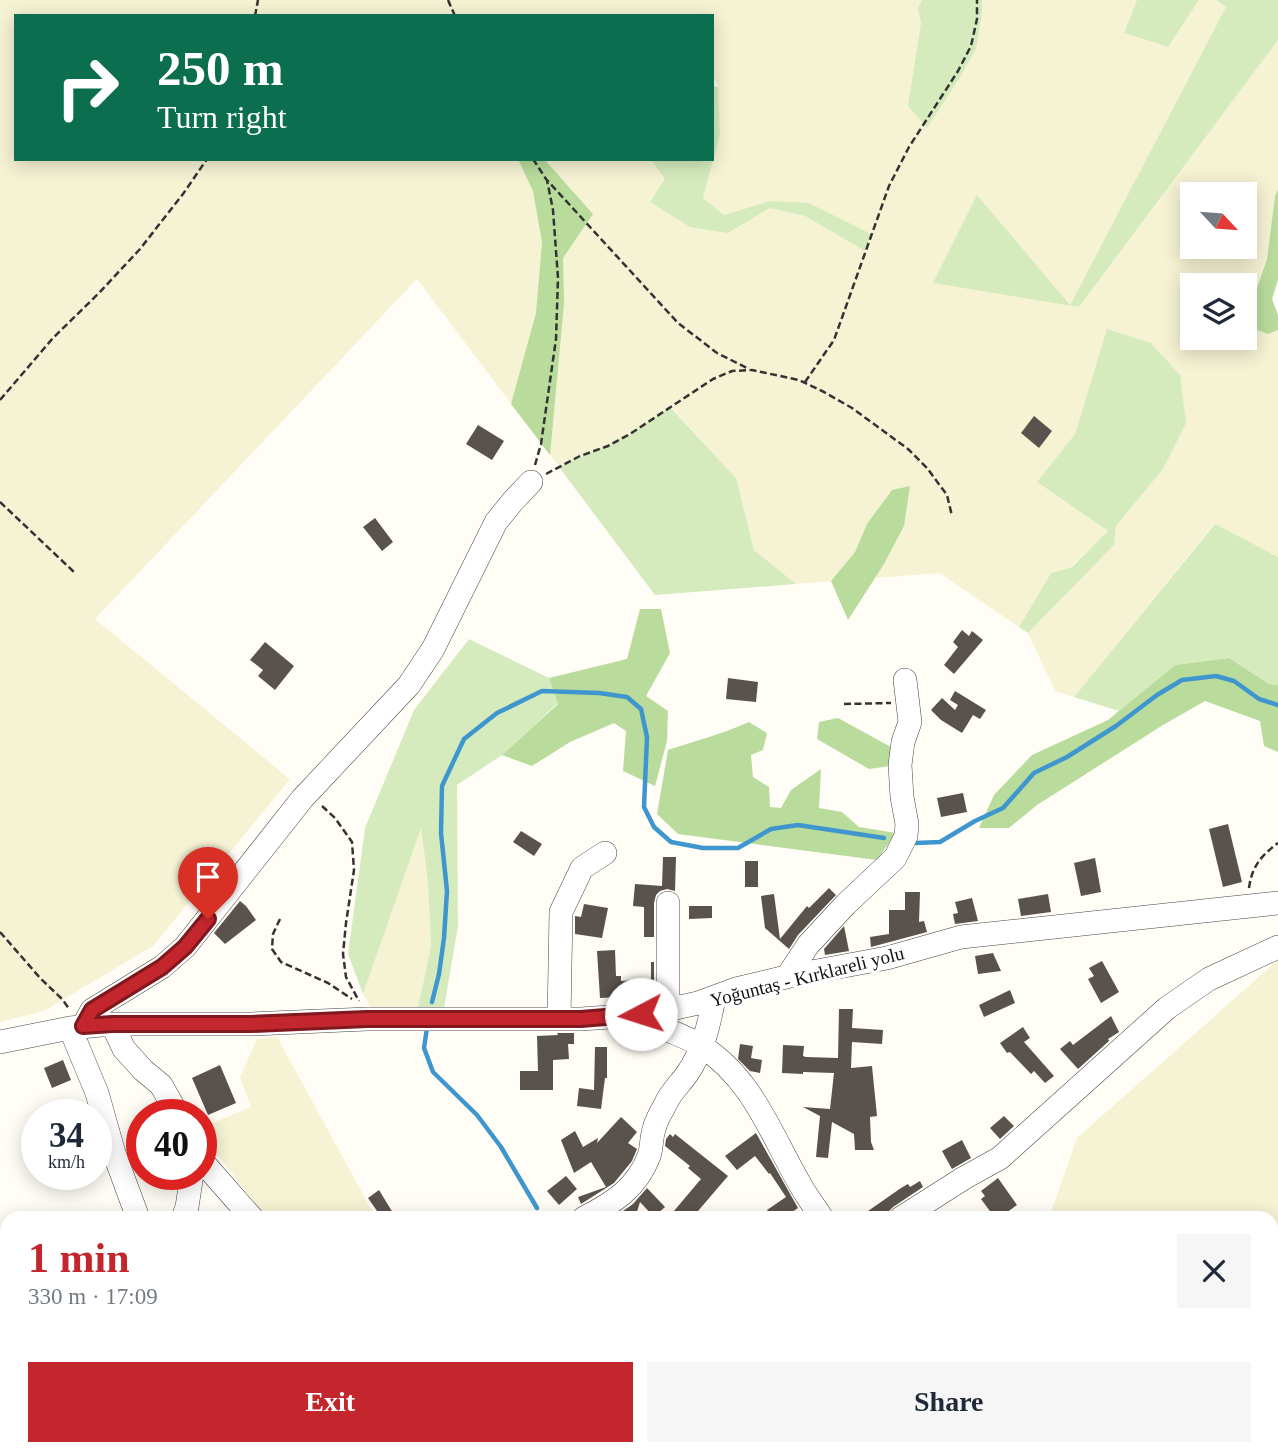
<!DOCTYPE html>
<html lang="en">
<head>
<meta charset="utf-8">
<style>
	body { margin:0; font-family:Georgia,serif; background:#f6f6f7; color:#1f2937; height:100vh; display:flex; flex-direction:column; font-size:26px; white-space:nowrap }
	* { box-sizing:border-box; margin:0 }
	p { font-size:23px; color:#747a83 }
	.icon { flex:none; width:38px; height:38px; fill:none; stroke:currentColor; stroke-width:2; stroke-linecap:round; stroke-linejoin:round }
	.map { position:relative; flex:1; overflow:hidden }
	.details { position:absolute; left:0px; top:1211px; width:1279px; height:245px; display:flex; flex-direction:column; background:#fff; border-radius:21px 21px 0 0; box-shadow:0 4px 18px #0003 }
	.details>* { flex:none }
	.top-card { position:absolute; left:14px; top:14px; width:700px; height:147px; border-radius:0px; box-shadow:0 4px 18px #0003; background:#0b6e4f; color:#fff; overflow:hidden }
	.needle { width:46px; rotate:116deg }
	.fabs { position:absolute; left:1180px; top:182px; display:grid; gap:14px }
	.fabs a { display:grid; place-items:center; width:77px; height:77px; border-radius:0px; background:#fff; box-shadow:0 4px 18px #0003; font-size:35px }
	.speed { position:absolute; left:21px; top:1099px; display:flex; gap:14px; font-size:35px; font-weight:700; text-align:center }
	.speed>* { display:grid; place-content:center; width:91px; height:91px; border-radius:50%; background:#fff; box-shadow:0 4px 18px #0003; line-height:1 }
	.speed small { font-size:18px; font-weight:400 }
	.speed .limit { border:10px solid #d22; background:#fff; color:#111 }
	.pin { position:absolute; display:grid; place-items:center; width:60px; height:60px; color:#fff; margin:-72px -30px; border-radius:50% 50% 50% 0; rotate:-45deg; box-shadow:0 0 7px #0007 }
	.pin .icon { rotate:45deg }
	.me { position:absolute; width:77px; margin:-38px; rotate:265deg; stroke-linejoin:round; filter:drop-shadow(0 0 5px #0008) }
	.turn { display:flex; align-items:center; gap:24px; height:147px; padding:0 28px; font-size:32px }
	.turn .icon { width:91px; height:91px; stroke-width:2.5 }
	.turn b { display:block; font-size:49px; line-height:60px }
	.round { display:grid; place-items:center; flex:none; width:74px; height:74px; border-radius:0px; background:#f6f6f7 }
	.summary { display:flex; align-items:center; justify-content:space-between; height:119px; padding:0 28px }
	h1 { font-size:42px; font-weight:600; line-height:52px; color:#c4262e }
	.primary-button { display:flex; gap:14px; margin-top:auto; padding:14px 28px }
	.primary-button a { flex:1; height:80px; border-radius:0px; background:#c4262e; color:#fff; font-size:28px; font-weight:600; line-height:80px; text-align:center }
	.primary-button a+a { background:#f6f6f7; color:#1f2937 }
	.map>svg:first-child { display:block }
</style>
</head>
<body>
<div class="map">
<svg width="1278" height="1456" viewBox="0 0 1278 1456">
	<rect width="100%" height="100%" fill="#fffdf5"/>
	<path fill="#f6f3d4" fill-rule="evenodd" d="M0,0h1137l-13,33 43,14 32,-47h17l10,7 -156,298 9,2 199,-267v149l-3,7 -8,63 -23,65 24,10 10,-4v227l-64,-33 -140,173 -19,-6 -27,-58 86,-88 2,-19 47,-57 -56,-139 -32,104 -38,48 71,49 -37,36 -20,6 -32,54 -80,-54 -64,5 9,-14 20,-38 5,-40 -42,38 -12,28 -24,29 -35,3 -42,-34 -18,-72 -65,-71 -41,27 -71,33 -142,-188 -322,340 195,160 -137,167 -109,65 -44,11zM16,16h696v55l6,16 2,48 -17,63 20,17 47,-14 100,33 -6,16 -59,-34 -35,-8 -42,25 -63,-55 -14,-19h-635zM1192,194h52v53h-52zM1192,285h52v53h-52z
		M421,826l7,57 3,63 -13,62 -46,1 -9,-15z
		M1278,960v496h-396l10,-7h380v-231h-223l28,-80z
		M277,1037l99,181h-109l-66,-84v-6l50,-21 -11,-30 17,-38z
		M0,1246l7,22v181h57l2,7h-66z"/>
	<path fill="#d5ebbd" d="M922,0h60v13l-6,36 -17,30 -32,49 -19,-22 13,-83 -3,-15z
		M1137,0h62l-31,47 -44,-14z
		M1216,0h62v40l-199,267 -146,-24 44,-88 93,110 156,-298z
		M712,86l6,1 2,48 -17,63 21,17 46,-14 39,2 62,31 -6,17 -60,-35 -35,-8 -42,25 -38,-6 -40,-25 15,-23 -14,-20h61z
		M1107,329l44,14 29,32 6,48 -23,46 -47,57 -2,19 -86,88 -9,-6 32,-54 21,-6 36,-36 -71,-49 38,-48z
		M670,407l66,71 18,72 42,34 -141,11 -96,-128 71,-33z
		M1215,524l63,33v128l-9,-1 -40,-26 -54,7 -56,46 -45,-14z
		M469,639l80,39 9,25 -56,52 -45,30 1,141 -14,82h-26l13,-62 -3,-63 -7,-55 -58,166 -15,-40 17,-126 49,-118z"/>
	<path fill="#b9dc9c" d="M518,159h26l49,55 -30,44 1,46 -14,151 -39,-51 25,-91 6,-71 -9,-51z
		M1278,189v91l-6,19 6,16v15l-10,4 -24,-9 23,-66 8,-63z
		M910,486l-6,40 -20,38 -36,56 -17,-39 24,-29 12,-28 25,-34z
		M640,609h21l9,44 -24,43 22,15 -1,30 -12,45 -32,-15 3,-40 -12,-8 -44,19 -38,24 -30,-11 56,-51 -9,-26 78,-19z
		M1229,658l40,26 9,1v67l-14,-6 -4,-25 -55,-20 -42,24 -126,80 -28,23h-30l15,-33 38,-40 76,-35 67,-55z
		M838,718l53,29v19l-22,3 -52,-30 2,-17z
		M749,722l18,11 -4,17 -12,5 2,22 16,10 1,20 11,1 10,-18 30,-21 -2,39 23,4 17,15 37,6 -19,27 -199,-26 -21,-20 11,-64c27,-9 54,-16 81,-28z"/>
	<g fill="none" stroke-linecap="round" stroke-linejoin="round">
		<path stroke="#3f96cf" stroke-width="4.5" d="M916,843l24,-1 35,-21 28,-13 31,-35 33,-16 49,-31 41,-31 25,-15 34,-4 18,5 25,18 19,6
			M432,1002l7,-28 5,-36 3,-47 -6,-58 1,-47 22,-47 33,-26 45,-22 57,2 28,4 14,12 6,28 -3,70 10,20 17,15 32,6h35l33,-19 27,-4 86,13
			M427,1028l-3,20 9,24 44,43 24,32 36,61"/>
	</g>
	<path fill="#5a524d" d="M1034,416l18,15 -13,17 -18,-15z
		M478,425l26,16 -12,19 -26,-16z
		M375,518l18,24 -11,9 -19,-24z
		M962,630l7,6 3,-5 11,9 -29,34 -10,-9 14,-18 -5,-5z
		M265,642l29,24 -19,24 -17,-14 5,-6 -13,-10z
		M728,678l30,4 -2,20 -30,-3z
		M955,691l31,19 -6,9 -7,-4 -11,18 -21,-13 -10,-10 11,-12 13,12 3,-5 -8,-5z
		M963,793l4,19 -26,5 -4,-19z
		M1228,824l14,58 -19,5 -14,-58z
		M521,831l21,13 -8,12 -21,-14z
		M663,857h13l-1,34 -8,-2 -7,2 -4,4 -2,8v34h-10v-30l-11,-1 2,-22 27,2z
		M1095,858l6,34 -20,4 -7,-33z
		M745,861h13v26h-13z
		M829,888l7,7 -38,40 -9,14 -24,-21 -4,-32 13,-2 6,45 27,-33 2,2z
		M905,892h15l-1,30 5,-1 3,11 -56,15 -1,-10 19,-3v-24h16z
		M1048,894l3,18 -30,4 -3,-17z
		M972,898l6,23 -23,3 -2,-10 5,-1 -3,-11z
		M240,901l6,5 10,14 -31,24 -11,-11z
		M584,904l24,4 -6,30 -27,-4v-18l6,1z
		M689,906h23v12l-23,1z
		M844,926l5,25 -24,4 -1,-6z
		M615,950l1,26h5v5l30,-2v-17h3v30l-20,1v3l-34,2 -3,-47z
		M993,953l8,18 -23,3 -3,-18z
		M1102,961l17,31 -18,11 -13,-24 6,-3 -5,-8z
		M1010,990l5,13 -31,14 -5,-12z
		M839,1009h14l-1,19 31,2 -1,14 -30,-2 -1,26 21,-2 5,50 -7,1 1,25 3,8h-19l-1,-16 -22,-12 -4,36 -12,-1 4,-41 -17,-9 27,2 4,-36 -31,-1v2l-21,-1 1,-28 21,1 -1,10 3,1 32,1z
		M1111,1016l8,16 -11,7 1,2 -31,28 -18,-20 10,-8 3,4z
		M1023,1027l7,11 -6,4 30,34 -9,7 -11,-12 -3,3 -21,-22 -3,1 -7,-10z
		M557,1033h17v11h-6l1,15 -16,1v30h-33v-19h18l-1,-35 21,-1z
		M740,1044l13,2 -2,12 11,2 -2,13 -10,-2 -12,-12z
		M595,1047h12v31h-2l-4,31 -24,-3 2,-18 15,2z
		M63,1060l8,20 -19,8 -8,-20z
		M220,1065l16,38 -28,12 -16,-37z
		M1004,1116l10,10 -14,13 -10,-11z
		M621,1117l16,15 -9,11 9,6 -5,12 -18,22 -33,21 -3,-7 28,-10 -15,-25 -17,11 -13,-33 14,-9 8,16 15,-9 -1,5z
		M756,1133l42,75 -15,10h-11l-5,-8 19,-13 -16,-24 -1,1 -14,-18 -18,14 -12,-14z
		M670,1134l3,3 2,-3 53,42 -36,42h-24l33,-39 -13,-11 2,-2 -25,-20 1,-7z
		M962,1140l9,18 -19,11 -10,-18z
		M566,1176l11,13 -18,16 -12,-14z
		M998,1178l19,27 -18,13h-4l-14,-19 4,-3 -4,-5z
		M920,1181l3,6 -30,20 -5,5 -1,6h-29l43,-30 7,-4 2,3z
		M647,1188l18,19 -11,10 -14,-15 -5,16h-22l20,-14z
		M379,1190l17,28h-14l-14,-20z"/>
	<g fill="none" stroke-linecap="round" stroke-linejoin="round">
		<defs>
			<path id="minor" d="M668,903v106
				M787,977l21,-32 38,-41 49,-46 11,-22 1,-12 -5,-27 -2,-32 3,-23 7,-20 -5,-42
				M631,1018c24,8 49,15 70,28 52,32 71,91 100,140 6,11 14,21 21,32
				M559,1019l2,-107 21,-44 23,-15
				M112,1024l12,25 19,21 18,15 17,30
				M83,1026l9,-16 70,-43 23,-20 117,-148 107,-114 24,-36 63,-127 17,-21 18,-19
				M70,1028l27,65 17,60 24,65
				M0,1042l70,-14 42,-4h139l116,-5h214l43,-3 34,-4 40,-9 38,-14 54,-13 97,-18 74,-21 317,-34
				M201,1160l51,58
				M183,1218l4,-11 5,-33
				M584,1218c29,-15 53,-30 65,-62 3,-8 2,-18 5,-27 2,-8 7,-17 11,-24 5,-12 15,-21 22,-31 16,-23 22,-49 27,-76
				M901,1218l63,-40 36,-20 167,-150 42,-29 69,-32
				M599,1456l1,-7"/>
		</defs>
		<use href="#minor" stroke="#444" stroke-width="24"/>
		<path stroke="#333" stroke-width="2.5" stroke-dasharray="7 3.5" stroke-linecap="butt" d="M448,0l7,16
			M255,16l3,-16
			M533,159l13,20 132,144 39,30 32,16
			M805,382l29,-42 55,-154 20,-39 49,-76 13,-25 6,-27v-19
			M0,400l53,-62 46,-45 41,-44 43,-55 24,-35
			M535,465l6,-21 15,-105 2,-61 -5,-68 -6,-30
			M546,474l34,-18 28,-10 22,-12 83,-55 19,-8 20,-1 47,10 25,12 28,16 56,41 19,19 20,27 5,21
			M0,502l74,70
			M844,704l47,-1
			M322,806l13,12 17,24 2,28 -8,53 -3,31 3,23 13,24
			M1249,888c3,-22 12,-32 29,-45
			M280,919l-7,15 -1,15 9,13 47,21 24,16
			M0,932l41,47 21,20 8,11
			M0,1410l7,-6
			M1009,1449l5,7"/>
		<use href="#minor" stroke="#fff" stroke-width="23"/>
	</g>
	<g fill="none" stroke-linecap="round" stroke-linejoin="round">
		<defs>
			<path id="route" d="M208,919l-23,28 -23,20 -70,43 -9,16 29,-2h139l116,-5h214l60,-5"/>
		</defs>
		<use href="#route" stroke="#7f191e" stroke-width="18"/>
		<use href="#route" stroke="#c4262e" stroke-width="12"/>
	</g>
	<g text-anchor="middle" stroke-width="7" stroke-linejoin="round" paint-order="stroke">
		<g font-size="19" fill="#111" stroke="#fff">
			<text transform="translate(807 976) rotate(-14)" y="7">Yoğuntaş - Kırklareli yolu</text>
		</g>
	</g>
</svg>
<div class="fabs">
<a><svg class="needle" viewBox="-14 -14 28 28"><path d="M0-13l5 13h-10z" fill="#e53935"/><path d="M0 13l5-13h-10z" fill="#747a83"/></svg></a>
<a><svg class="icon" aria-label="layers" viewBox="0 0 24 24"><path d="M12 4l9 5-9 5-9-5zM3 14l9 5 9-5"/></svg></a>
</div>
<div class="speed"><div>34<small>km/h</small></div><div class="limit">40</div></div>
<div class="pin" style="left:208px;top:919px;background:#d93025"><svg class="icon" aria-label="arrive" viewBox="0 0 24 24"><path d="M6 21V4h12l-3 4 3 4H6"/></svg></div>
<svg class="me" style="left:641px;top:1014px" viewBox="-20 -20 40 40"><circle r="19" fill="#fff"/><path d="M0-13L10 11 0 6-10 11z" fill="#c4262e"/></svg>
<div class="top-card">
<div class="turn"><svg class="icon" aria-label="right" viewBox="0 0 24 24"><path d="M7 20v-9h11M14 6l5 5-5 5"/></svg><div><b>250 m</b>Turn right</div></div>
</div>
<section class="details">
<div class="summary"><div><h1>1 min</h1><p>330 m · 17:09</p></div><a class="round"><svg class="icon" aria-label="close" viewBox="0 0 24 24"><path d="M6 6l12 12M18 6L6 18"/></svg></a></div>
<div class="primary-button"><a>Exit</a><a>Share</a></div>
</section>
</div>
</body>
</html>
